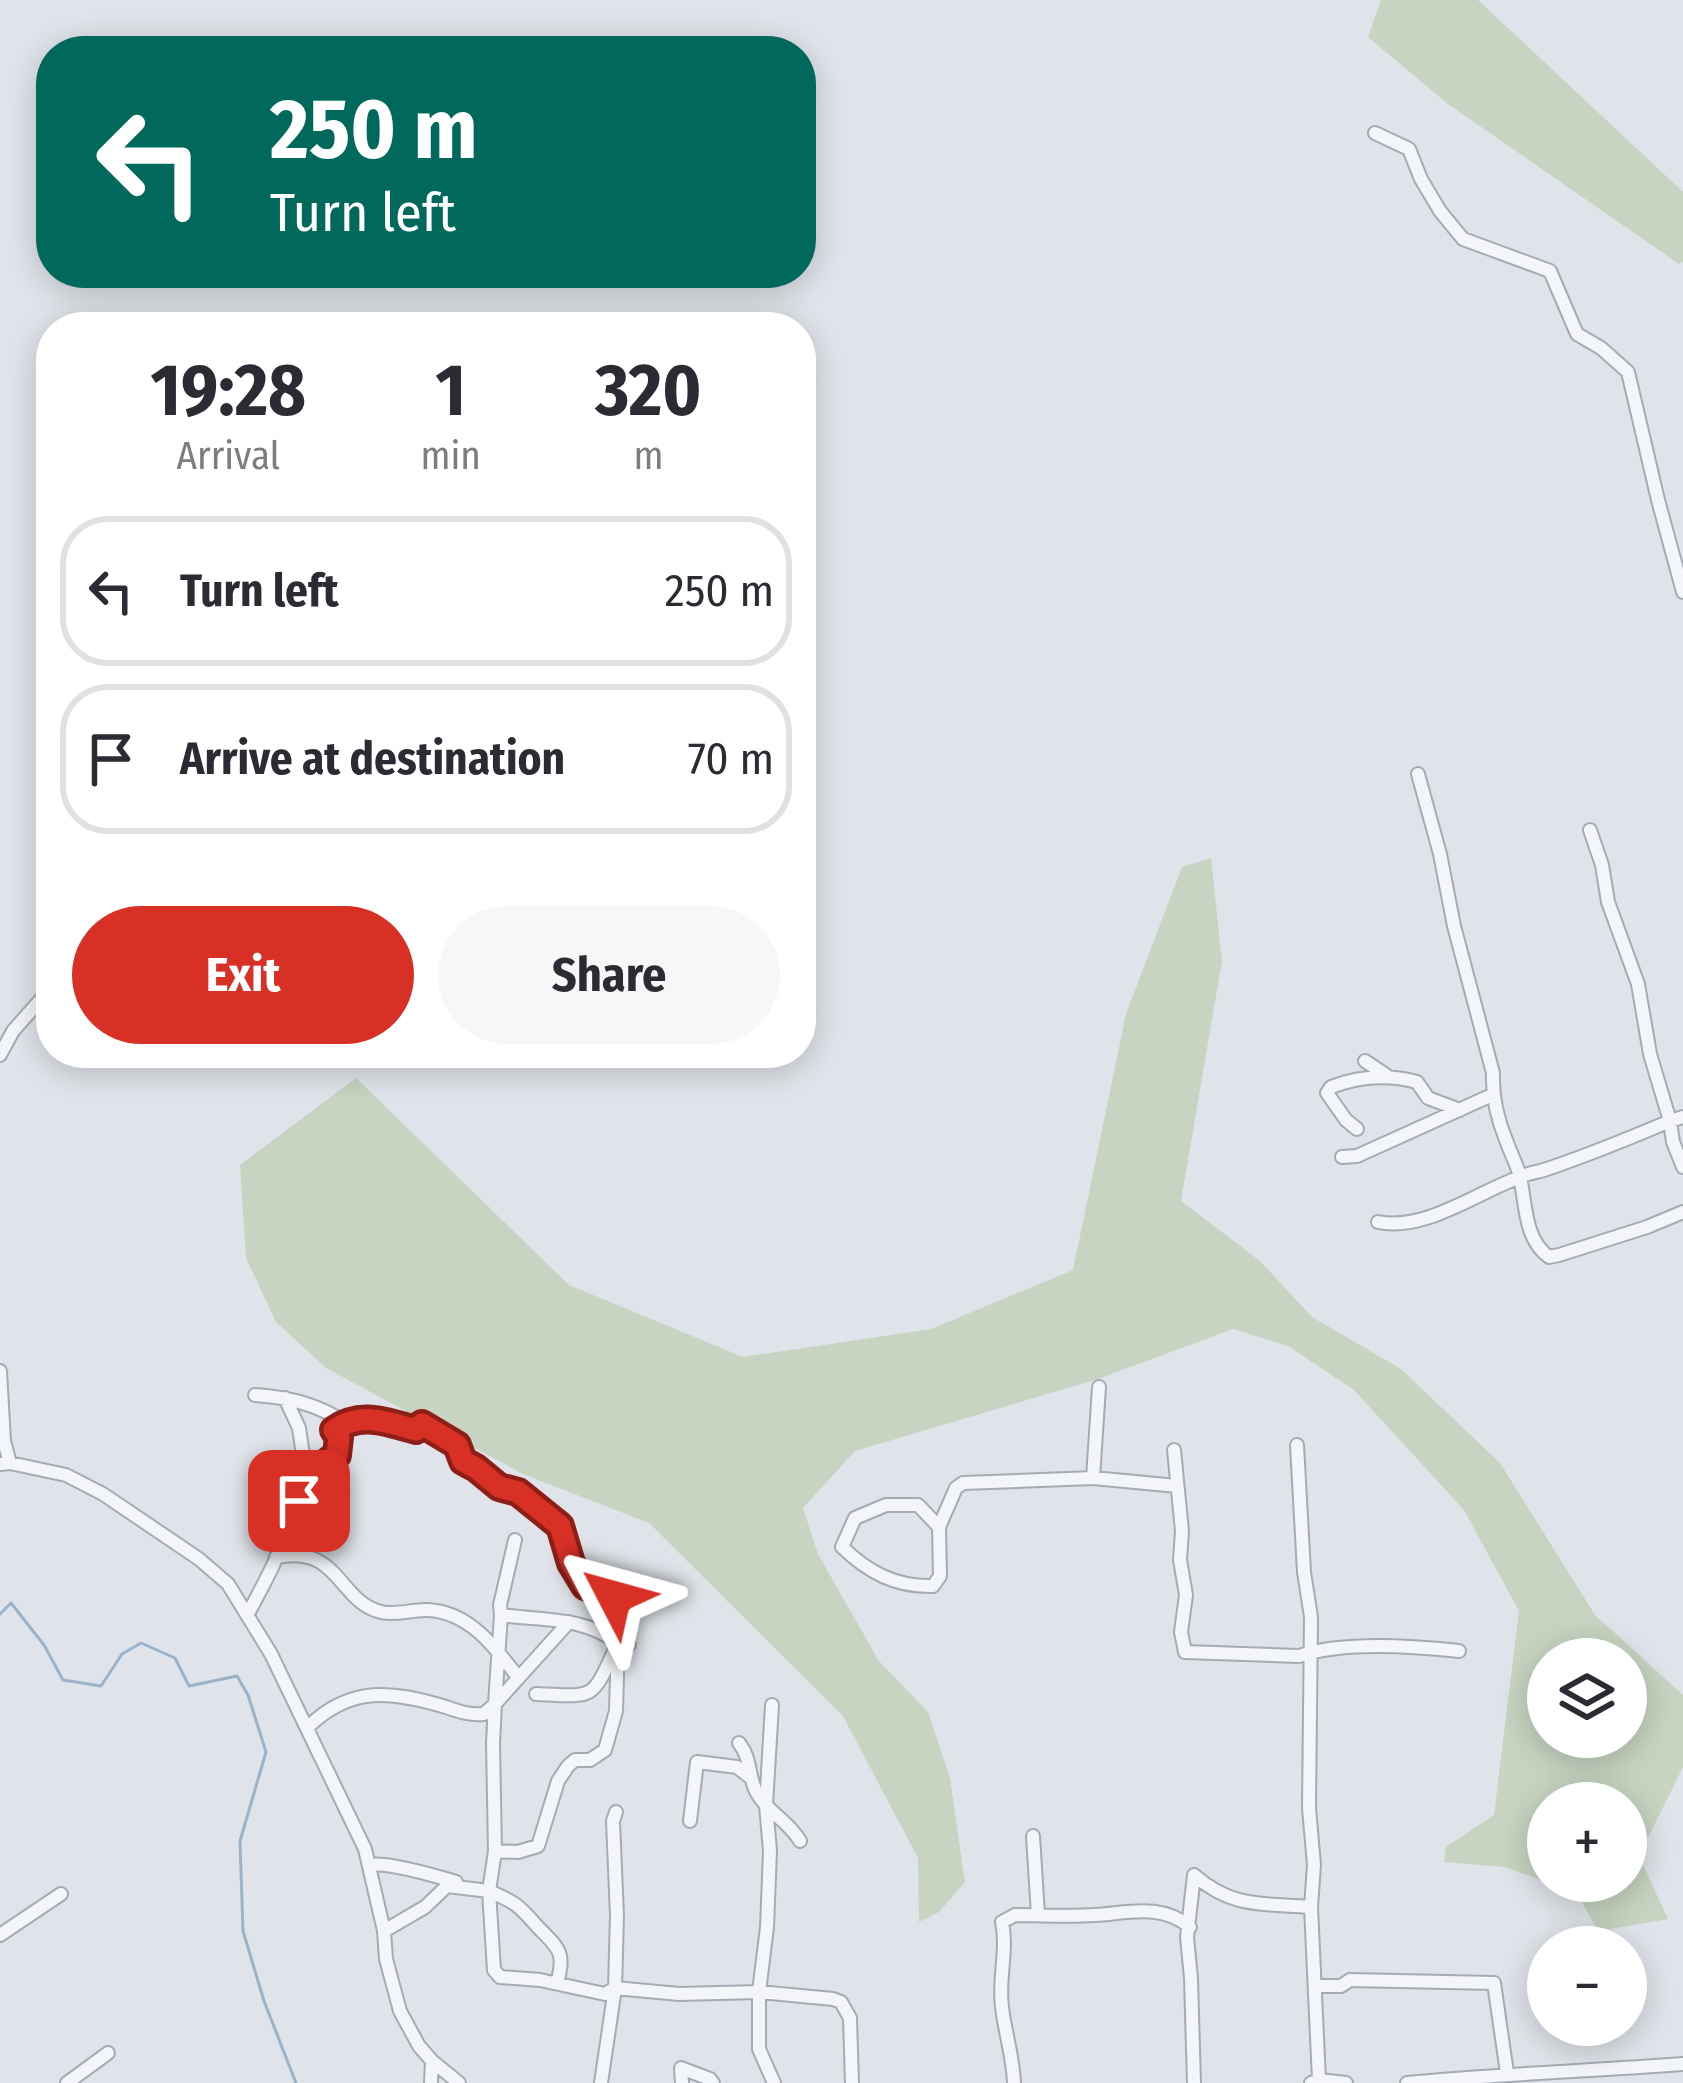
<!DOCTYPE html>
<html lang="en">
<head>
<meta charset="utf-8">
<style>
	body { margin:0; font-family:"Fira Sans Condensed",sans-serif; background:#f7f7f7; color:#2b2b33; height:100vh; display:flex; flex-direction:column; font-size:45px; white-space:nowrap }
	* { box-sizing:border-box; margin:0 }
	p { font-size:39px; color:#7c7c81 }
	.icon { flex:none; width:66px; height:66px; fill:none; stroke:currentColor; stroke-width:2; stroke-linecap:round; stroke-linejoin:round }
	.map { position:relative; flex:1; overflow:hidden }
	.sheet { position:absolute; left:36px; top:312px; width:780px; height:756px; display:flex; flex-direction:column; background:#fff; border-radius:48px; box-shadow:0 6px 30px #0003 }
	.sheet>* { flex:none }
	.top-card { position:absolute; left:36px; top:36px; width:780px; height:252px; border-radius:48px; box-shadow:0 6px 30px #0003; background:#00695c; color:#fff; overflow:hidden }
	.fabs { position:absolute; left:1527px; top:1638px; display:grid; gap:24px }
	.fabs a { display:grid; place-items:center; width:120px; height:120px; border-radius:50%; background:#fff; box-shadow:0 6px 30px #0003; font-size:60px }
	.pin { position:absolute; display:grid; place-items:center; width:102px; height:102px; color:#fff; margin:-51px; border-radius:24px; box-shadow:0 6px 18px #0006 }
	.me { position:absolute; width:132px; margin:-66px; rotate:309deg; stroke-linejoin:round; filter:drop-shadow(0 0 9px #0008) }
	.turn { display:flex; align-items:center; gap:42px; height:252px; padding:0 36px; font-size:54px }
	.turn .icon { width:156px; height:156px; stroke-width:2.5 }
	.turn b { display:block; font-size:84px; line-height:102px }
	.eta { display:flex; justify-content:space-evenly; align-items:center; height:204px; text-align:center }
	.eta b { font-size:72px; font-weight:700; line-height:84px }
	.cta { display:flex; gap:24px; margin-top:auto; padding:24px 36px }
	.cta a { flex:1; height:138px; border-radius:72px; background:#d93025; color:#fff; font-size:48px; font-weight:700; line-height:138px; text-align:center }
	.cta a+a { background:#f7f7f7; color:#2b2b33 }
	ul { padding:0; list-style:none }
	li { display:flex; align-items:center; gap:36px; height:150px; margin:0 24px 18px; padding:0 12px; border:6px solid #e1e1e2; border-radius:48px }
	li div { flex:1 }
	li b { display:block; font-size:45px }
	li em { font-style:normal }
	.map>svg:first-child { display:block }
</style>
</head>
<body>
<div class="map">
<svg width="1683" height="2083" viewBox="0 0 1683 2083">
	<rect width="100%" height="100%" fill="#e0e4ea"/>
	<path fill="#c6d4c1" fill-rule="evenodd" d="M1381,0h97l205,192v70l-4,2 -231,-160 -80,-67z
		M1211,858l11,103 -41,240 79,60 52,56 89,52 99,94 95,152 88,80v72l-44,89 29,63 -70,12 -21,-38 -73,-26 -60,-5 2,-15 48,-32 25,-204 -55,-101 -110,-120 -66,-44 -55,-17 -135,50 -243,72 -52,57 15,46 61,107 49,51 22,66 15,104 -26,30 -20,10 -1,-64 -75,-142 -194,-193 -126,-49 -197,-106 -50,-46 -30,-64 -6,-93 116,-87 213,207 174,72 188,-28 142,-59 53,-256 56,-147zM1548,1659h78v78h-78zM1548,1803h78v78h-78z"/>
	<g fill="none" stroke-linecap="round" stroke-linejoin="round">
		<path stroke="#9ab3cb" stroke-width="3" d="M0,1614l11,-11 33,42 19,35 38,6 21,-32 19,-11 34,15 14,28 48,-10 11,19 18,57 -26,89 3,90 21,70 32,82"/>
		<defs>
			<path id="minor" d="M1375,133l34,16 12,30 19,32 23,28 87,32 27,63 24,14 27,24 30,128 25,92
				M1418,774l22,80 14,72 39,147c-1,24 4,45 13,67 4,12 11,24 14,37 6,27 4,62 29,80l10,-2 88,-28 36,-15
				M1590,830l12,35 6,37 30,82 12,70 20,67 13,-4
				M0,1055l13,-24 38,-43
				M1365,1061l21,14
				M1357,1129l-11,-9 -19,-27 4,-6c29,-11 56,-13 86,-5l11,16 32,12
				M1342,1157l15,-1 135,-61
				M1378,1222c46,10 100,-30 142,-45 8,-4 18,-5 27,-8 41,-14 83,-31 123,-48l3,21 10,25
				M0,1371l4,70 6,22
				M1099,1387l-6,91 84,8
				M285,1398l14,30 8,54
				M334,1430c27,-19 52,-8 82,0l6,-5 35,20 6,16 13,7 23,19 19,5 22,16 20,18 11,37 14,22 9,5h9l16,12
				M1297,1445l7,127 7,45 -2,191 5,57 -3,42 8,173
				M1174,1450l8,81 -2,29 6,35 -5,37 4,20 114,4c45,-15 112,-10 160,-5
				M0,1464l10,-1 56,12 37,19 96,65 29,25 43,70 94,195 19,82 2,28 14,52 19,35 13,15 27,22
				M886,1505h32l21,22 1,49 -7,10c-37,1 -64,-13 -91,-39l13,-29z
				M939,1527l17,-39 7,-5 130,-5
				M276,1557c64,-13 61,44 105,55 15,4 32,-3 47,-2 41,2 66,36 89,66
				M248,1614c9,-18 19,-35 27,-53 17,-40 23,-82 62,-106l2,-18 -5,-7 2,-13c-27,-15 -52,-20 -81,-22
				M501,1615l-1,-10 15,-65
				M536,1694c62,3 55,6 82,-51l11,2
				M772,1705l-6,100 4,46 -3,76 -8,65v57l15,34
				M308,1727c43,-42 84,-36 138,-20 14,5 23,8 38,7l11,-10 6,-89c42,6 81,1 117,28l-2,68 -11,39 -15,10h-15l-7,6 -10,15 -20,65 -20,6 -23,-1 -6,40 -42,-5 -22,21 -41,24
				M739,1743c12,15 9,30 16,46 10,22 34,32 45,52
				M690,1821l7,-59 40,5 14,11
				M1033,1836l5,79
				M495,1851l-2,-108 2,-39 74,-82
				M370,1865c18,-3 66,11 86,17
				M1194,1875l-7,62 4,41 3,105
				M1194,1875c39,34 69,28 117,32
				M487,1890c26,12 29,12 48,34 21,23 32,25 22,59
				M489,1891l5,79 6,7 40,3 65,14 10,-6 64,6 80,-2 74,7 8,3 9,16 2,65
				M0,1935l61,-41
				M1315,1986h26l9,-6 144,3 13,90
				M67,2083l41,-30
				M431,2083l1,-22
				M601,2083l14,-95 2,-72 -4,-95 3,-9
				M682,2083l-1,-15 29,11 3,4
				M1014,2083c-1,-27 -9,-50 -12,-76 -4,-27 6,-57 0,-85l13,-7c27,0 54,2 80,0 34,-2 66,-12 95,12
				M1311,2083l8,-3 27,3
				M1407,2083c92,-9 184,-12 276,-19"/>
		</defs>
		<use href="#minor" stroke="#a5abb4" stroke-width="16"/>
		<use href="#minor" stroke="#f3f5f8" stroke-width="12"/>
	</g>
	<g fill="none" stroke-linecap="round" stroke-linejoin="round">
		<defs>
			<path id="route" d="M299,1501c9,-22 18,-34 38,-46l2,-18 -5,-7c27,-19 52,-8 82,0l6,-6 35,21 6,16 13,7 23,19 19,5 42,34 11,37 14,23 9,4h9l11,7"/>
		</defs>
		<use href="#route" stroke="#8d1f18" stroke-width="30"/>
		<use href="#route" stroke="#d93025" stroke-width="21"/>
	</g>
</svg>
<div class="fabs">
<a><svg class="icon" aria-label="layers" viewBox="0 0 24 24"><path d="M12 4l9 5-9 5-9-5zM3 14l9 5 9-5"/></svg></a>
<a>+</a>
<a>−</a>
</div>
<div class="pin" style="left:299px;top:1501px;background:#d93025"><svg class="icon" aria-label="arrive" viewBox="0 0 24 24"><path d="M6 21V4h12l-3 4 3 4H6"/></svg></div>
<svg class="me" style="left:614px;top:1597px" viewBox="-20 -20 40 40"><path d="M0-17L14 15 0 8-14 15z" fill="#d93025" stroke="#fff" stroke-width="4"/></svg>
<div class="top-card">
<div class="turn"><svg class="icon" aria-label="left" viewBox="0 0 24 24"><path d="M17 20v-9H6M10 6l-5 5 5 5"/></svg><div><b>250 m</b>Turn left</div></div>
</div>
<section class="sheet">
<div class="eta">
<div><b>19:28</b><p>Arrival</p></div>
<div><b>1</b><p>min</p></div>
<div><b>320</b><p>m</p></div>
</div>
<ul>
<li><svg class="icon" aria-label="left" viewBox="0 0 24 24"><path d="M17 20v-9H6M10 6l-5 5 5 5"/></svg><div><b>Turn left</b></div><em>250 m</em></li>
<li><svg class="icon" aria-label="arrive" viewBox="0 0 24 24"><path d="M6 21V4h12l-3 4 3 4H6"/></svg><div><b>Arrive at destination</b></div><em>70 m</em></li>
</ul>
<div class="cta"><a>Exit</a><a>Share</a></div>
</section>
</div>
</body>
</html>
